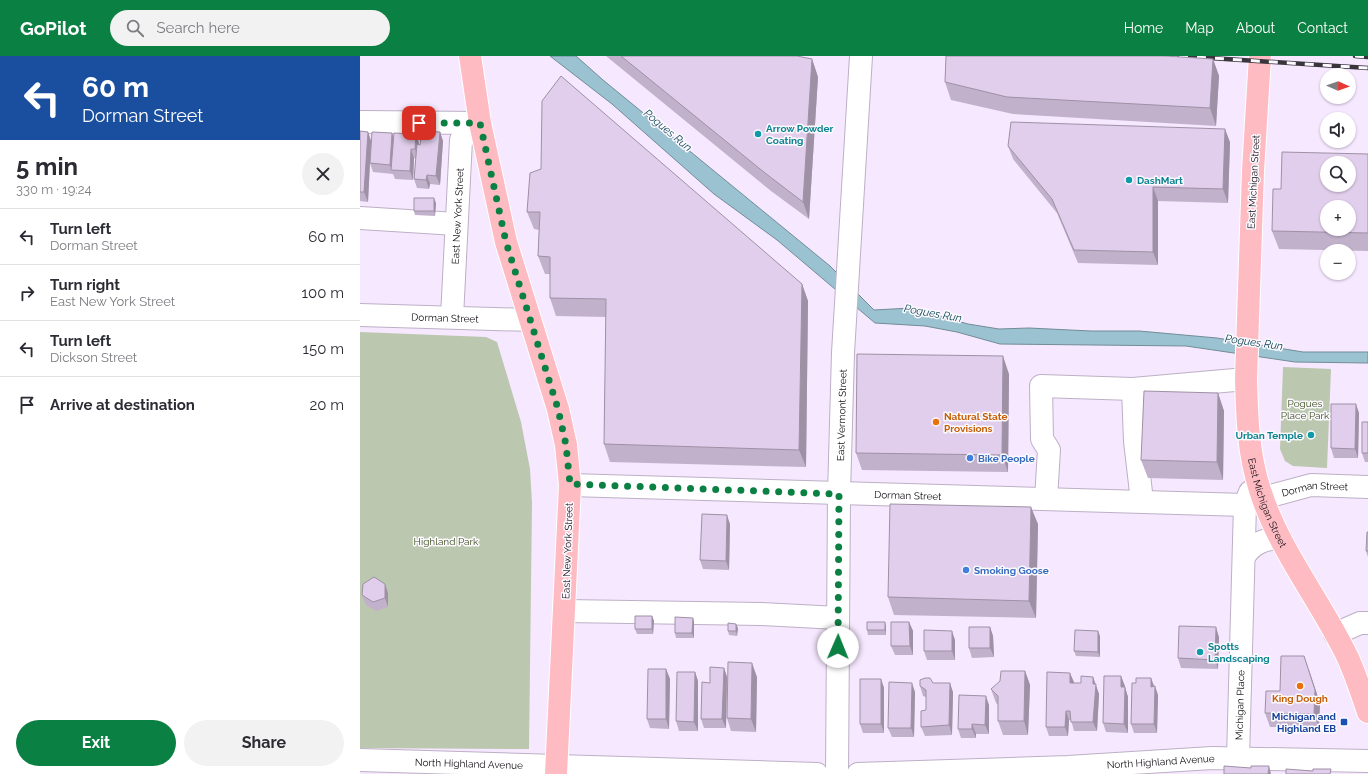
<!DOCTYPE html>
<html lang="en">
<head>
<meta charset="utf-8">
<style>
	body { margin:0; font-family:Raleway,sans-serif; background:#f2f2f3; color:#2b2b33; height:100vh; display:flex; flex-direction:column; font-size:15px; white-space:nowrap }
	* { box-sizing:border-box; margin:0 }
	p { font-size:13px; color:#7c7c81 }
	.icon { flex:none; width:22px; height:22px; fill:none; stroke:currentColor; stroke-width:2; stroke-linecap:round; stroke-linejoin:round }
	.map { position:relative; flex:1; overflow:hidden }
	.panel { display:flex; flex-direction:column; background:#fff; width:360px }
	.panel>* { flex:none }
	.banner { background:#1a4fa0; color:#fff; overflow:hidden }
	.needle { width:26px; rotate:92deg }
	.tools { position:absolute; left:960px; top:12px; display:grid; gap:8px }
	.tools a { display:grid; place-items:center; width:36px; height:36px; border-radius:50%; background:#fff; box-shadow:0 1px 3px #0004; font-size:20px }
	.pin { position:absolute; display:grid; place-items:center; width:34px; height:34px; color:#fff; margin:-17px; border-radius:8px; box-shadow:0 2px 6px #0006 }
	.me { position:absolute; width:44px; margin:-22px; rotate:1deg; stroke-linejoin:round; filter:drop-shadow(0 0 3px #0008) }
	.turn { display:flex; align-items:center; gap:14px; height:84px; padding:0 16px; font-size:18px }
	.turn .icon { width:52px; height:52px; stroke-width:2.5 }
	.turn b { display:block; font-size:28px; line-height:34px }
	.round { display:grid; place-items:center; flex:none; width:42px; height:42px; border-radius:21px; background:#f2f2f3 }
	.head { display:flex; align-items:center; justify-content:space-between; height:68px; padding:0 16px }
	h1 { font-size:24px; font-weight:700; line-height:30px }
	.primary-button { display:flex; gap:8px; margin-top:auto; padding:8px 16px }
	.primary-button a { flex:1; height:46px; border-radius:24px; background:#0b8043; color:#fff; font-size:16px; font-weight:700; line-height:46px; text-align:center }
	.primary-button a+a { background:#f2f2f3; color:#2b2b33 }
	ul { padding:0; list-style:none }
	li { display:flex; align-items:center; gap:12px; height:56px; padding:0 16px; border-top:1px solid #e1e1e2 }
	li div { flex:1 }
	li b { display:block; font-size:15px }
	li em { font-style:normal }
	header { display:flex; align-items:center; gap:24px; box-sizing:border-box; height:56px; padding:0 20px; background:#0b8043; color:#fff }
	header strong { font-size:19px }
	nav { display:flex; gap:22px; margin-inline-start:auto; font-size:14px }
	.search { width:280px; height:36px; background:#f2f2f3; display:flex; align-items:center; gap:10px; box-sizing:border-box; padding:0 14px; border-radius:22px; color:#7c7c81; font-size:15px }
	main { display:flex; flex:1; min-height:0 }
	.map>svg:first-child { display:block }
</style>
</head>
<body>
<header>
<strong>GoPilot</strong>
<div class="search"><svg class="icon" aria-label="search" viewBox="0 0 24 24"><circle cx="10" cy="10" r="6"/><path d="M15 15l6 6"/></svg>Search here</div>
<nav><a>Home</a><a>Map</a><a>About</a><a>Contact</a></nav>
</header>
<main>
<section class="panel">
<div class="banner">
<div class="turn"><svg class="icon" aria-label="left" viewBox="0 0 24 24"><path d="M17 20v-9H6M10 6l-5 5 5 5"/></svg><div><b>60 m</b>Dorman Street</div></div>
</div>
<div class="head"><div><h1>5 min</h1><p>330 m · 19:24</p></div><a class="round"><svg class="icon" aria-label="close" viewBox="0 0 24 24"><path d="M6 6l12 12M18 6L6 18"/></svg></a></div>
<ul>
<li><svg class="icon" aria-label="left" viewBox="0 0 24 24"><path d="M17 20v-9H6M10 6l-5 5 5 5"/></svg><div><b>Turn left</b><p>Dorman Street</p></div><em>60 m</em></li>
<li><svg class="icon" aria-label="right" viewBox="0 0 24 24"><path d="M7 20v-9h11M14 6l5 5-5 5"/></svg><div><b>Turn right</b><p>East New York Street</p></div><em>100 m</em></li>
<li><svg class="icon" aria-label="left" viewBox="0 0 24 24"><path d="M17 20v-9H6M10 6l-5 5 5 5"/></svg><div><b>Turn left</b><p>Dickson Street</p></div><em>150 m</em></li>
<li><svg class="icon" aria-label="arrive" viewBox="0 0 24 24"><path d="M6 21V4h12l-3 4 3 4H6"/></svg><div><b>Arrive at destination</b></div><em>20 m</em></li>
</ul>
<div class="primary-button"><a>Exit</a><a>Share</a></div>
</section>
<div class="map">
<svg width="1008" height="718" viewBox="0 0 1008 718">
	<rect width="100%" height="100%" fill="#f6e8ff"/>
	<path fill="#bbc7af" d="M0,276l126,5 11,5 24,80 9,47 2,34 -3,246 -169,-1z
		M923,311l48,2 -4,99 -34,-2 -8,-5 -5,-12z"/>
	<path fill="#9bc2d0" stroke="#728c98" d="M190,0h26l27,24 227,186 44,44 37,-2 57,16 31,5 30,-1 62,3h48l78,7 86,14h65v11l-73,-1 -109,-16 -186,-2 -43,-12 -32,-6 -50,-3 -98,-83 -63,-46 -102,-90z"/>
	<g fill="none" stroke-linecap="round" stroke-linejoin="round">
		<defs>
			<g id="minor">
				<path d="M0,66l120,1"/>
				<path d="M0,162l96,6"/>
				<path id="s1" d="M0,259l170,5"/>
				<path id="s2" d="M92,261l9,-177 19,-17"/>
				<path id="s3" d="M210,429l675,20"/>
				<path id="s4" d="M903,442l48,-13 57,2"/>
				<path d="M686,443l3,-49 -7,-11 -1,-53 92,3"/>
				<path d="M782,445l-7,-60 -2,-52 113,-10"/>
				<path d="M884,501c8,-14 21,-18 36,-19"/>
				<path d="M205,555l196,3 77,4"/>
				<path d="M975,578l25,-11h8"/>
				<path id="s5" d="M878,702l7,-253 5,-13"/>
				<path id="s6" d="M0,704l457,14"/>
				<path id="s7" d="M477,718l2,-280 4,-141 18,-297"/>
				<path id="s8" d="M498,718l210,-7 144,-9 156,3"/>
			</g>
			<g id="major">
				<path d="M110,0l10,67 26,119 52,167 8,36 4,40 -14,289"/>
				<path id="s9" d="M900,0l-7,115 -7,208c1,37 2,75 14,111 19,61 61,111 88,168 8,18 14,36 20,54"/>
			</g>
		</defs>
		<use href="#minor" stroke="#bdb0c5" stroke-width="24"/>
		<use href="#major" stroke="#fff" stroke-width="24"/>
		<use href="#minor" stroke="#fff" stroke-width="22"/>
		<use href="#major" stroke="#febbc2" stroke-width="22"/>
		<defs>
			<path id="rail" d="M819,0l189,12
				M995,0l13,1"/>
		</defs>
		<use href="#rail" stroke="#3a343d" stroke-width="4.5"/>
		<use href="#rail" stroke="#fdfaff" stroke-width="3" stroke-dasharray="9" stroke-linecap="butt"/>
	</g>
	<path fill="#c2b1cb" d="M246,0h191l15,3 6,18 -9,142 -38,-28z
		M853,3l6,17 -3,50 -203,-12 -62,-14 -6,-18z
		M0,75l8,1 3,9 21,-8 2,4 25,6v2h1l20,-13 3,9 -3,44 -10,-1 -1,5 -12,-1 -3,-9 2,-20 -2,-1 -1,22 -18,-1 -2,-5 -20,-2 -3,-9 -2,39 -8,-1z
		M870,86l-2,61 -70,-2v64l-80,-2 -21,-50 -44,-54 -5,-13z
		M1008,98v97l-89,-2 -7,-18z
		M170,117l272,111 6,17 -2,166 -196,-5 -6,-18 2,-127 -50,-1 -6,-18v-24h-5l-7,-18 1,-26 -5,-1 -7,-17z
		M76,147l-1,13 -20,-1 -1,-4z
		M649,318l-1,98 -146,-2 -6,-17z
		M858,337l6,18 -1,69 -75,-2 -7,-18z
		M999,357l-1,45h-24l-3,-10z
		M1008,366v40h-3l-3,-9z
		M370,468l-1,46 -26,-1 -3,-9z
		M678,468l-2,94 -142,-3 -6,-18z
		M1008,476v25l-2,-6z
		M25,528l3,9v14l-12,4 -10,-6 -4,-10z
		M292,560l2,5 -1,13h-16l-2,-5z
		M333,562l1,4v16h-18l-1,-5z
		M525,566l1,5v8h-18l-1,-5z
		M549,566l4,9v24h-18l-4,-9z
		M630,571l3,9 1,21 -22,1 -3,-10z
		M378,572l-1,8 -8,-1 -1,-4z
		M740,580v21l-24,-1 -2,-5z
		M859,581l-1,32 -37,-1 -3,-10z
		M595,584v20h-28l-3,-9z
		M364,612l3,9 -1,51h-22l-3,-9 9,-36z
		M306,613l4,10 -1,50 -19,-1 -3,-9z
		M949,614l11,33 -1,24h-49l-5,-14 15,-22z
		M665,615l5,14 -2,50h-25l-5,-14v-16l-2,-2 -5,-14z
		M335,616l3,9v50h-19l-3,-10z
		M761,620l7,21v36l-22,-1 -3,-9z
		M397,621l-1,55 -25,-1 -4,-13z
		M733,621l6,17 -2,37h-23l-3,-11h-2l-1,16h-19l-3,-9 28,-45v1h7z
		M791,622l7,17 -1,38h-23l-3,-9z
		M521,623l3,9v45h-21l-3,-9z
		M573,627l20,9 -1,43 -27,1 -4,-9 5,-17v-13l-3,-1 -3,-10z
		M555,636l-1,45h-22l-4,-9z
		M629,649v29h-13v4h-15l-3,-9z"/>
	<path fill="#9e90a5" d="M452,3l6,18 -9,142 -6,-17z
		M853,3l6,17 -3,50 -6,-18z
		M865,73l5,13 -2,61 -5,-14z
		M8,76l3,9 -3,61 -4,-10z
		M80,76l3,9 -3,44 -4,-9z
		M32,77l3,9 -3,28 -2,-5z
		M56,78l3,9 -1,16 -3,-10z
		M51,93l3,9 -1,22 -3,-9z
		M67,119l3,9 -1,5 -3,-9z
		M793,131l5,14v64l-5,-13z
		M74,142l2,5 -1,13 -1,-5z
		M442,228l6,17 -2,166 -7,-17z
		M643,300l6,18 -1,98 -6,-17z
		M858,337l6,18 -1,69 -6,-18z
		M996,348l3,9 -1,45 -3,-9z
		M671,451l7,17 -2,94 -7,-17z
		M367,459l3,9 -1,46 -3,-9z
		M25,528l3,9v14l-3,-9z
		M292,560l2,5 -1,13 -1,-5z
		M333,562l1,4v16l-2,-5z
		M525,566l1,5v8l-1,-5z
		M549,566l4,9v24l-3,-9z
		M376,568l2,4 -1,8 -1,-5z
		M630,571l3,9 1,21 -4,-9z
		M856,571l3,10 -1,32 -3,-9z
		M592,575l3,9v20l-3,-9z
		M738,575l2,5v21l-2,-5z
		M944,600l16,47 -1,24 -5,-13z
		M392,607l5,14 -1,55 -5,-13z
		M364,612l3,9 -1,51 -4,-9z
		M306,613l4,10 -1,50 -3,-10z
		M665,615l5,14 -2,50 -4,-14z
		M335,616l3,9v50l-4,-9z
		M710,617l4,9v10l-4,-9z
		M761,620l4,10 -1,10 -3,-9z
		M733,621l6,17 -2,37 -4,-9z
		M791,622l3,9h-3z
		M521,623l3,9v45l-3,-9z
		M552,627l3,9 -1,45 -3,-9z
		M590,627l3,9 -1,43 -3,-10z
		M795,630l3,9 -1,38 -3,-9z
		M765,631l3,10v36l-4,-9z
		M626,640l3,9v29l-4,-9z
		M706,655l3,9 -1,16 -3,-9z
		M612,668l4,10v4l-4,-9z
		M909,710l2,8h-3z"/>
	<path fill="#e1ceec" stroke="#9e90a5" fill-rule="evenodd" d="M261,0h176l15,3 -9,143 -38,-29z
		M586,0h219l48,3 -3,49 -203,-11 -62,-15z
		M201,20l241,208 -3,166 -195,-6 2,-145 -56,-1v-41l-12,-1 2,-44h-13l3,-39 11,-4 1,-68z
		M651,66l214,7 -2,60 -70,-2v65l-79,-2 -22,-51 -44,-53z
		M0,75l8,1 -4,60h-4z
		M62,75l18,1 -4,44 -9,-1 -1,5 -12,-1 3,-35 3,1z
		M12,76l20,1 -2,32 -20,-2z
		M34,77l22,1 -1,15h-4l-1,22 -19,-1z
		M922,96l86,2v79l-96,-2 1,-42h8zM967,107h22v22h-22zM967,151h22v22h-22z
		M54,142h20v13h-20z
		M497,298l146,2 -1,99 -146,-2z
		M784,335l74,2 -1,69 -76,-2z
		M971,348h25l-1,45 -24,-1z
		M1002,366h6v31h-6z
		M530,448l141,3 -2,94 -141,-4z
		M342,458l25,1 -1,46 -26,-1z
		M1007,476h1v19h-2z
		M14,521l11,7v14l-12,4 -11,-7 1,-11z
		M275,560h17v13h-17z
		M315,561l18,1 -1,15h-17z
		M507,566h18v8h-18z
		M531,566h18l1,24h-19z
		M368,567l8,1v7h-8z
		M819,570l37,1 -1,33 -37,-2z
		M609,571h21v21h-21z
		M564,574l28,1v20h-28z
		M715,574l23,1v21l-24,-1z
		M921,600h23l11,34 -1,24 -49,-1 1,-22h14z
		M368,606l24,1 -1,56 -24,-1z
		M350,611l14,1 -2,51h-21l1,-37 8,1z
		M288,613h18v50h-19z
		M641,615h24l-1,50h-26v-25l-7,-7 9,-8z
		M317,616h18l-1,50 -18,-1z
		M687,616l23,1v10h11v-7l12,1v7h3l-3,38h-22l-1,-11h-4l-1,16h-19z
		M744,620h17v11h4l-1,37 -21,-1z
		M565,622h5l3,5h17l-1,42 -28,2v-16l5,-1v-20l-6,-4v-6z
		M776,622h15v9l4,-1 -1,38h-23l1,-41h4z
		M500,623h21v45h-21z
		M529,626l23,1 -1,45h-23z
		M599,639l27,1 -1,29 -13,-1v5h-14z
		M864,710l27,2v-2h18l-1,8h-44z
		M926,713l27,2v-2h18l-1,5h-44z"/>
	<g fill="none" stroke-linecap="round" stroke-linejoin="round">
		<path stroke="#0b8043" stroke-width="7" stroke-dasharray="0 12.6" d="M59,67h61l26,119 52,167 8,36 4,39 269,10 -1,153"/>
	</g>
	<g fill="#0f9aa8" stroke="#fdfaff" stroke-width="1.5">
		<circle cx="398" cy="78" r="4"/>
		<circle cx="769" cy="124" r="4"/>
		<circle cx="951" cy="379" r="4"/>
		<circle cx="840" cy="596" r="4"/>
	</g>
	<g fill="#e8710a" stroke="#fdfaff" stroke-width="1.5">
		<circle cx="576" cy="366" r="4"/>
		<circle cx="940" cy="630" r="4"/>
	</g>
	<g fill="#3f7fe0" stroke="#fdfaff" stroke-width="1.5">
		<circle cx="610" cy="402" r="4"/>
		<circle cx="606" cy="514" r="4"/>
	</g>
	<rect fill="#1a4fb4" stroke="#fdfaff" stroke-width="1.5" x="980" y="662" width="8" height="8" rx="2"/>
	<g text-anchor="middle" stroke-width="3" stroke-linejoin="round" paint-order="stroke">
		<g font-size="10" font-weight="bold" fill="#0d838f" stroke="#fdfaff" text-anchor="start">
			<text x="406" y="76">Arrow Powder<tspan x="406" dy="12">Coating</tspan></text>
			<text x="777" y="128">DashMart</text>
			<text x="943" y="383" text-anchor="end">Urban Temple</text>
			<text x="848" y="594">Spotts<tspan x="848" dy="12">Landscaping</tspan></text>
		</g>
		<g font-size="10" fill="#130e15" stroke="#fdfaff">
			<text transform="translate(893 126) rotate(-87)" y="4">East Michigan Street</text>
			<text dy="4" stroke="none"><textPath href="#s2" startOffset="101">East New York Street</textPath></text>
			<text dy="4" stroke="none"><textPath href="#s1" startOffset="85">Dorman Street</textPath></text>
			<text dy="4" stroke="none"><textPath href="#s7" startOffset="359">East Vermont Street</textPath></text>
			<text dy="4" stroke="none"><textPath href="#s4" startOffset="53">Dorman Street</textPath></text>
			<text dy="4" stroke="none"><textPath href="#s3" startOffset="338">Dorman Street</textPath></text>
			<text dy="4" stroke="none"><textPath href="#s9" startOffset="450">East Michigan Street</textPath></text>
			<text transform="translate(207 495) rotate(-88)" y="4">East New York Street</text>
			<text dy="4" stroke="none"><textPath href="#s5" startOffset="53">Michigan Place</textPath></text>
			<text dy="4" stroke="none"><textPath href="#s8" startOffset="303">North Highland Avenue</textPath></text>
			<text dy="4" stroke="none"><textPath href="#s6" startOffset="109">North Highland Avenue</textPath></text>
		</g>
		<g font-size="10" fill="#3a4d1d" stroke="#fdfaff">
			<text x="945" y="351">Pogues<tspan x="945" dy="12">Place Park</tspan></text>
			<text x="86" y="489">Highland Park</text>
		</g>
		<g font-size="10" font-weight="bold" fill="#c56008" stroke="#fdfaff" text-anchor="start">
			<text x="584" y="364">Natural State<tspan x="584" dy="12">Provisions</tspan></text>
			<text x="940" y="646" text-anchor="middle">King Dough</text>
		</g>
		<g font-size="10" font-weight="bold" fill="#366cbe" stroke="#fdfaff" text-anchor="start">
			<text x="618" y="406">Bike People</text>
			<text x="614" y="518">Smoking Goose</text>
		</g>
		<g font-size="10" font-weight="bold" fill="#164399" stroke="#fdfaff" text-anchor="end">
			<text x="976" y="664">Michigan and<tspan x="976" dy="12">Highland EB</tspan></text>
		</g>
		<g font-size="11" font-style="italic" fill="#104756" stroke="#fdfaff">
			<text transform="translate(308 74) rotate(40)" y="4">Pogues Run</text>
			<text transform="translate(573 257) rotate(10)" y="4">Pogues Run</text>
			<text transform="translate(894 286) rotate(8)" y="4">Pogues Run</text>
		</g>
	</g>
</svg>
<div class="tools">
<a><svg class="needle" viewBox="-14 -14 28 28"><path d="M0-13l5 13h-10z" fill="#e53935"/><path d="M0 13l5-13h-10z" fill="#7c7c81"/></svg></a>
<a><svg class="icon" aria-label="sound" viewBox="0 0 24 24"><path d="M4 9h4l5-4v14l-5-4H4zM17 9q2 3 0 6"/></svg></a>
<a><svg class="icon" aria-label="search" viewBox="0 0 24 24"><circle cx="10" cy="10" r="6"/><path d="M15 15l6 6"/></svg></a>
<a>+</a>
<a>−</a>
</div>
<div class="pin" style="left:59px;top:67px;background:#d93025"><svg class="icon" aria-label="arrive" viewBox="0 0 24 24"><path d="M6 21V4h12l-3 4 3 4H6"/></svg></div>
<svg class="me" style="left:478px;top:591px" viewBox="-20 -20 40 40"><circle r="19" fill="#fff"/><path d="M0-13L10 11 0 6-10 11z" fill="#0b8043"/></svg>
</div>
</main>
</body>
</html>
